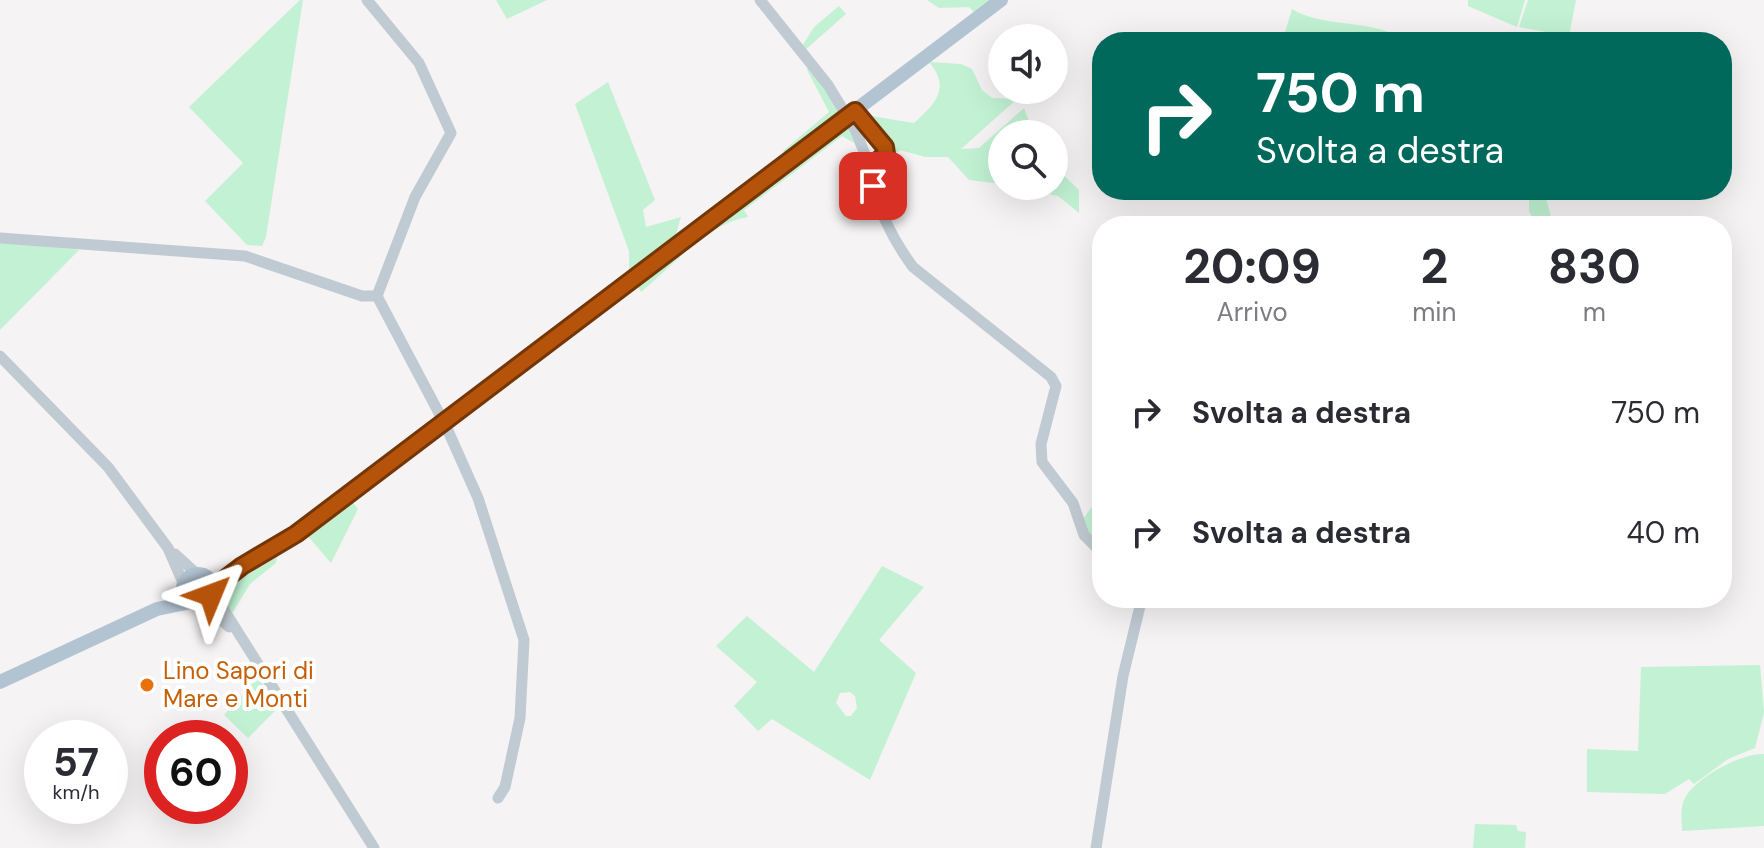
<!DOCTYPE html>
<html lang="it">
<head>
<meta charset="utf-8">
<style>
	body { margin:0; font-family:"DM Sans",sans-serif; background:#f2f2f3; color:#2b2b33; height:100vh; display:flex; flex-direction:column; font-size:30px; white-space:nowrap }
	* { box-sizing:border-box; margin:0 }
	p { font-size:26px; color:#7c7c81 }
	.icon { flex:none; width:44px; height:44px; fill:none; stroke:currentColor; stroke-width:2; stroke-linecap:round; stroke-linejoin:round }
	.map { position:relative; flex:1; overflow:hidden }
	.side { position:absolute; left:1092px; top:216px; width:640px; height:392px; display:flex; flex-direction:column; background:#fff; border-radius:32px; box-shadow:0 8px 32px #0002 }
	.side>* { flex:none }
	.guide { position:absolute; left:1092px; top:32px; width:640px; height:168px; border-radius:32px; box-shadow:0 8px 32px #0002; background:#00695c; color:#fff; overflow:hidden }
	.controls { position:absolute; left:988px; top:24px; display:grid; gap:16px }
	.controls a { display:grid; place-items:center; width:80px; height:80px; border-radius:50%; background:#fff; box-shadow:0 8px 32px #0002; font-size:40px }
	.speed { position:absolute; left:24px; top:720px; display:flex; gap:16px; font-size:40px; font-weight:700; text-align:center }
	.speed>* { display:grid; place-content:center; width:104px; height:104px; border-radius:50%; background:#fff; box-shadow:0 8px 32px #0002; line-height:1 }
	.speed small { font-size:20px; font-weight:400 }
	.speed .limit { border:12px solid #d22; background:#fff; color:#111 }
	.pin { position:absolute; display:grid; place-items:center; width:68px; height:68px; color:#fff; margin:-34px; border-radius:16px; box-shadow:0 4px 12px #0006 }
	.me { position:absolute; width:88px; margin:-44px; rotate:46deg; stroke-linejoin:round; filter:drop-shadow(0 0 6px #0008) }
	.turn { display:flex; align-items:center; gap:28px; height:168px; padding:0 32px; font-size:36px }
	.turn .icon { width:104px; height:104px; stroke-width:2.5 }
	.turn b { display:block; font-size:56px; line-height:68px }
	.eta { display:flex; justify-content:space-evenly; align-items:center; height:136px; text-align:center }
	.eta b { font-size:48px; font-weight:700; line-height:56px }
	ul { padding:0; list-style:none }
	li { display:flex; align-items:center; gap:24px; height:120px; padding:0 32px }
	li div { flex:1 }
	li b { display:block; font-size:30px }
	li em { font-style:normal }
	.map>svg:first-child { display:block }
</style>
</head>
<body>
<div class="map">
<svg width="1764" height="848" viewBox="0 0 1764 848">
	<rect width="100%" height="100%" fill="#f5f3f3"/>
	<path fill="#c2f2d3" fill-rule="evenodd" d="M300,0h3l-37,237 -4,9 -15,-1 -42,-44 38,-38 -54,-56z
		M496,0h51l-40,19z
		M927,0h64l-16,13 -6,-6 -30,1z
		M1468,0h57l-8,27 -49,-21z
		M1528,0h48l-7,36 -50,-9z
		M839,6l7,8 -42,37 -3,-3 13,-21z
		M1292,9c32,20 87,9 113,33h-123z
		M929,62l32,2 11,5 10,21 10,8 25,1 -56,50 18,-1 45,-40 10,26h-32v50l-33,-4 -21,-23h-23l-25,-7 -6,6 -29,-41 49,8c22,-20 37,-35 15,-61z
		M809,66l31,47 -54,42 -3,-4 46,-39 -22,-42z
		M608,82l47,118 -12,10 3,17 35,-10 -7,24 -45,33v-23l-54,-147z
		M847,124l15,33 -8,-14 -12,-7 -98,74 4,7c-42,7 -75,49 -107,75l-4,-8z
		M1054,166l25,24v23l-21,-17 -49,-10h45z
		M1529,190h15l9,35 30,-3 12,4h-58l-8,-15z
		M4,240l75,10 -79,80v-86z
		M1102,493v57l-11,-9 -8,-22z
		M352,501l6,8 -27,54 -25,-29z
		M277,557l-1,6 -26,21 -19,31 -12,-20 3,-5z
		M882,566l42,21 -45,53 37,33 -46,107 -98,-61 -14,12 -24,-25 23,-24 -41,-36 31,-30 67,56zM850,692l5,4 2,12 -6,8h-5l-10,-13 4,-10z
		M1760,665l4,48 -9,35 -27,11 -34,25 -5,-5 -24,15 -78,-2v-43l51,2 3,-84z
		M258,677l21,30 -31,31 -24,-23z
		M1764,754v72l-82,5c0,-10 -2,-22 2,-31 10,-22 57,-47 80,-46z
		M1475,824l41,1 2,6 8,1 -1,16h-52z"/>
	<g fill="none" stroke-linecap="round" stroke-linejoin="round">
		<path stroke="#c0cad2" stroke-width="11" d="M367,0l52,63 32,70 -36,64 -38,99
			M760,0l68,85 14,23
			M855,111l30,36 1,7 -16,13c2,33 23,73 43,100l138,110 5,9 -15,58 1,18 31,41 11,32 18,18
			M855,129l15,38
			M0,238l245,18 117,40h15l62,117
			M0,356l108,111 60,81 16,37
			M449,433l29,65 46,142 -4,78 -15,69 -7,11
			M175,554l23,21
			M212,591l162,257
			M203,603l26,24
			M1096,848l27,-172 19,-78"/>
		<path stroke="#b2c3d2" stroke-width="14" d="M183 589a15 15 0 1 1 30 0a15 15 0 1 1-30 0Z
			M212,589l30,-23 54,-32 705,-534
			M0,682l157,-73 34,-7"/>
		<path stroke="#c0cad2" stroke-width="11" d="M842,108l13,21
			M439,413l10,20"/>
	</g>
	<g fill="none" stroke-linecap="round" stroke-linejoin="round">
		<defs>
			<path id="route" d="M211,595l1,-6 30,-23 54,-32 559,-423 30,36 1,7 -16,13 3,19"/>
		</defs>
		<use href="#route" stroke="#753606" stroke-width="20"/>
		<use href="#route" stroke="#b45309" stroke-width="14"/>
	</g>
	<circle fill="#e8710a" stroke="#fff" stroke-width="3" cx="147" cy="685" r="8"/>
	<g text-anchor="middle" stroke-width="8" stroke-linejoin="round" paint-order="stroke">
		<g font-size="24" fill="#c56008" stroke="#fff" text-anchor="start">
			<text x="163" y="679">Lino Sapori di<tspan x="163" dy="28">Mare e Monti</tspan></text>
		</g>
	</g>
</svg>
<div class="controls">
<a><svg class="icon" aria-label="sound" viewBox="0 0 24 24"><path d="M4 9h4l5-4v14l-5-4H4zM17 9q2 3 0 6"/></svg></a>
<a><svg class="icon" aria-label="search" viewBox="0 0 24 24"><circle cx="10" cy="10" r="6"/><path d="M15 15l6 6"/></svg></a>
</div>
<div class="speed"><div>57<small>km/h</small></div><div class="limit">60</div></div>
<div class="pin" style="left:873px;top:186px;background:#d93025"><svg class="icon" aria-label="arrive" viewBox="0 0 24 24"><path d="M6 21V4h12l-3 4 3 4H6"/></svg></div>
<svg class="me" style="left:211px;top:595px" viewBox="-20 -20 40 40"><path d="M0-17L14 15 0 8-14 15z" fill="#b45309" stroke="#fff" stroke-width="4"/></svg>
<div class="guide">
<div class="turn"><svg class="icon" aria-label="right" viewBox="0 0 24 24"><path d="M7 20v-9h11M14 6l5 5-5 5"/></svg><div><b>750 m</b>Svolta a destra</div></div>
</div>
<section class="side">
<div class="eta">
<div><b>20:09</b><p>Arrivo</p></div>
<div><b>2</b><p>min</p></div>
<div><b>830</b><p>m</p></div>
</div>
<ul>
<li><svg class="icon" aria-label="right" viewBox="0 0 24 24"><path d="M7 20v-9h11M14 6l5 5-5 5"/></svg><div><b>Svolta a destra</b></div><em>750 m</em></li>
<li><svg class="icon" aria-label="right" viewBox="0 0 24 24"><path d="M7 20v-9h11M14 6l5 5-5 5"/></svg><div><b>Svolta a destra</b></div><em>40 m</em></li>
</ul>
</section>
</div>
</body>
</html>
